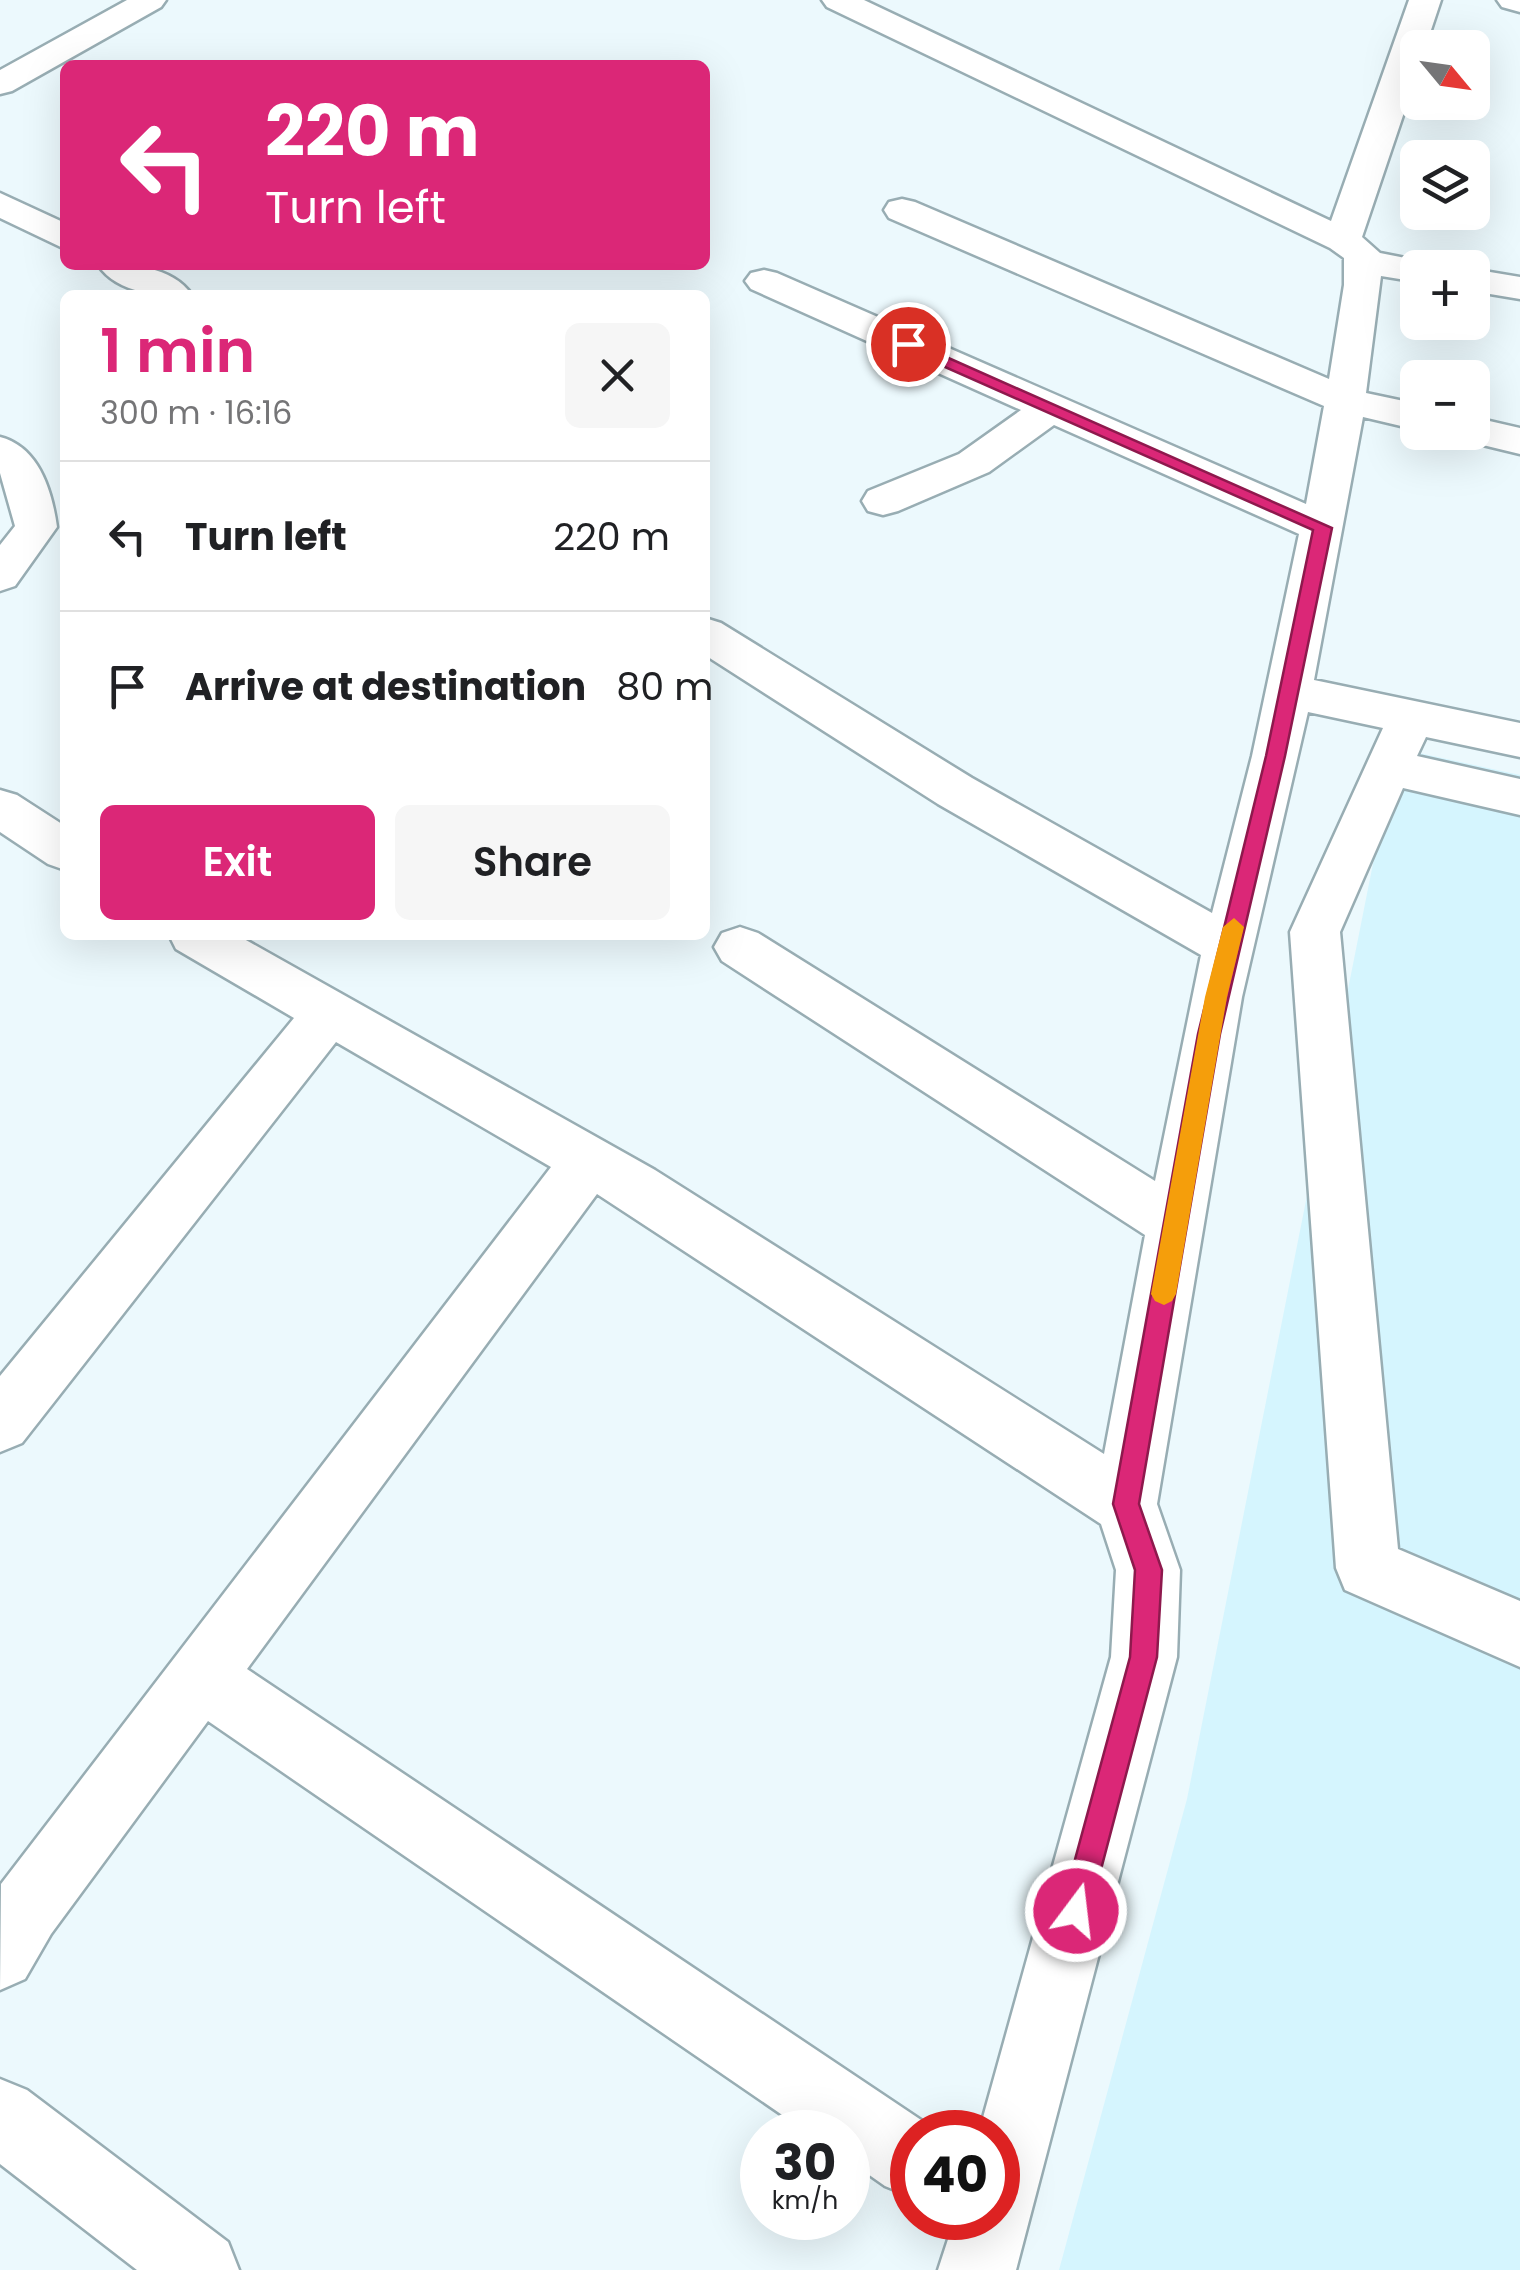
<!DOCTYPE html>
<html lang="en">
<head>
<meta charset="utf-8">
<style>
	body { margin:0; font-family:Poppins,sans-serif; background:#f6f6f6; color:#202124; height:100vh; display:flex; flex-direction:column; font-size:38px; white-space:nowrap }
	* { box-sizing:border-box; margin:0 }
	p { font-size:32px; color:#757577 }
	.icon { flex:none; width:55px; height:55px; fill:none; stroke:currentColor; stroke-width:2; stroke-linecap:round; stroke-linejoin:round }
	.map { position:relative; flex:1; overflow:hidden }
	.drawer { position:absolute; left:60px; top:290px; width:650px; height:650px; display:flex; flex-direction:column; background:#fff; border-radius:15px; box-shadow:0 10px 40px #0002 }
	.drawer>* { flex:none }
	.hud { position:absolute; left:60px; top:60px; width:650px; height:210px; border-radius:15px; box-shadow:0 10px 40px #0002; background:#db2777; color:#fff; overflow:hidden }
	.needle { width:65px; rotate:119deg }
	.tools { position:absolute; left:1400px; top:30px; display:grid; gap:20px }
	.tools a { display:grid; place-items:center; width:90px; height:90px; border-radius:15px; background:#fff; box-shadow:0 10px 40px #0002; font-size:50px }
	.speed { position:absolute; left:740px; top:2110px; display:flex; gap:20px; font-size:50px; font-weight:700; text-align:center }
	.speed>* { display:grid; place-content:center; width:130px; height:130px; border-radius:50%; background:#fff; box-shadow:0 10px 40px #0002; line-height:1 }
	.speed small { font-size:25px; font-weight:400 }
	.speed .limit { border:15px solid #d22; background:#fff; color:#111 }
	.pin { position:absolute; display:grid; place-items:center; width:85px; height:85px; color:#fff; margin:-42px; border:5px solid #fff; border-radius:50%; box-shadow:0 2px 10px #0007 }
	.me { position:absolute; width:110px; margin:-55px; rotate:15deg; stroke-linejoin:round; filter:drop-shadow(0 0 8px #0008) }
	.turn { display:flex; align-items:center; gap:35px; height:210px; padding:0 40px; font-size:45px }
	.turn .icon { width:130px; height:130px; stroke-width:2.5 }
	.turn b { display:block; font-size:70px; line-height:85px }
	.round { display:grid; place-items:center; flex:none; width:105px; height:105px; border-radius:15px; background:#f6f6f6 }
	.summary { display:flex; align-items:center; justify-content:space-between; height:170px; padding:0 40px }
	h1 { font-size:60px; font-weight:600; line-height:75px; color:#db2777 }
	.primary-button { display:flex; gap:20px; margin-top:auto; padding:20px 40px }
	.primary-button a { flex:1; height:115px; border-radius:15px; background:#db2777; color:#fff; font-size:40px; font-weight:600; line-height:115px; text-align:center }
	.primary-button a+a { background:#f6f6f6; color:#202124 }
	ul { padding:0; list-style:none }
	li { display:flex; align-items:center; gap:30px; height:150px; padding:0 40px; border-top:2px solid #e0e0e0 }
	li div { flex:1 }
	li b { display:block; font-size:38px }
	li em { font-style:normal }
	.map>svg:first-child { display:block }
</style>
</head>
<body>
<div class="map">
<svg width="1520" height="2270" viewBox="0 0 1520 2270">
	<rect width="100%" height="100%" fill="#ecf9fd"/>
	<path fill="#d5f5fe" d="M1396,748l124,27v1495h-461l128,-471z"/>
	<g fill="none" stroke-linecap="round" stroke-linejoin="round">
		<defs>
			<path id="minor" d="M127,0h39l-5,7 -149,84 -12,3v-24z
				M822,0h42l467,221 78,-221h32l-16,48h-7v23l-56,166 18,16 51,10 3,5h-16v14l-37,-6 -15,117 52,11v26l-55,-13 -49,263 206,43v34l-94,-20 -9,19 103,23v36l-117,-27 -63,144 58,617 122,52v66l-175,-77 -9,-22 -46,-636 93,-204 -75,-16 -66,285 -85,507 23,66 -3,87 -161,613h-78l17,-52h43v-86h-19l132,-475 5,-87 -15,-46 -504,-330 -350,475 692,463h-27v65l-27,-11 -37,-26v-28h-41l-599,-411 -157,213 -26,45 -25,11 1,-106 550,-717 -215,-125 -314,401 -22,9v-76l294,-358 -118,-69 -7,-14h68l418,235 449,284 41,-219 -423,-274 -8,-14 8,-14 18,-6 18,6 397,248 46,-226 -263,-151 -233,-149v-37l16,5 251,155 240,135 40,-157 47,-222 -245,-109 -65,47 -91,39 -15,4 -15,-4 -6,-10 6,-10 91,-37 62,-44 -270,-121 -6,-8 6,-8 13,-3 13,3 529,231 18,-98 -435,-188 -5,-8 5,-8 13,-3 13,3 414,177 15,-94v-27l-14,-10 -503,-241z
				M1497,0h23v12l-18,-5z
				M0,193l65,30v26l-65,-31z
				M98,265c33,0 73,0 94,30 -33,0 -73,0 -94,-30z
				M1472,269l48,8v22l-48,-8z
				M1472,417l48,11v26l-62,-15 -5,-7h19z
				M0,437c39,10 52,54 57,90l-42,59 -15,5v-46l15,-19 -15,-53z
				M0,790l17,5 48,31v44l-17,-6 -48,-32z
				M0,2079l27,11 201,152 11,28h-102l-137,-106z"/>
		</defs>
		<use href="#minor" stroke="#98adb3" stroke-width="5"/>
		<use href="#minor" fill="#fff" fill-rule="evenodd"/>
	</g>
	<path fill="#db2777" stroke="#8e194d" stroke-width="2.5" d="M908,340l424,188 -47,228 -65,278 -81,470 23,66 -5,87 -67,254 -4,10 -10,4 -11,-4 -4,-10 69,-254 5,-87 -22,-66 85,-470 68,-278 47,-226 -411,-182 -3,-4z"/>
	<path fill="#f59e0b" d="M1234,918l10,9 -17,70 -51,297 -4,7 -8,4 -9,-4 -4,-7 54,-297 18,-70z"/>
</svg>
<div class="tools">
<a><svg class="needle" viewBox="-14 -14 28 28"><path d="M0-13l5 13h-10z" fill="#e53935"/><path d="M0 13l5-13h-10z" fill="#757577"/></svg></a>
<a><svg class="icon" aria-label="layers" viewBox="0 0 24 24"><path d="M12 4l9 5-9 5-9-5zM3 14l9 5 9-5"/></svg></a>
<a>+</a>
<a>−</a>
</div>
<div class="speed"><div>30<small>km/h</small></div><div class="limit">40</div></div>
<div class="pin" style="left:908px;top:344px;background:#d93025"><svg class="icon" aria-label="arrive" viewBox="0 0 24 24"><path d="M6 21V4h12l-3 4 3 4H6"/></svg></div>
<svg class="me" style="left:1076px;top:1911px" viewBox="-20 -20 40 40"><circle r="17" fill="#db2777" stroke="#fff" stroke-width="3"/><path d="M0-11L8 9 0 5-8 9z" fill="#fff"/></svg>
<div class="hud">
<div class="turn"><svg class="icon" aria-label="left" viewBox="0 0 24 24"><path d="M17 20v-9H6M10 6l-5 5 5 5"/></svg><div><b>220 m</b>Turn left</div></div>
</div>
<section class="drawer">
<div class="summary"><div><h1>1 min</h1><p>300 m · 16:16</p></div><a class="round"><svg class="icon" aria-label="close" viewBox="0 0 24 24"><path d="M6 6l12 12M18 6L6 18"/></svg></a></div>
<ul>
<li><svg class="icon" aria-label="left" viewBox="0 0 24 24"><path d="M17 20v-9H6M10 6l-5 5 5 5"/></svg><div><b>Turn left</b></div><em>220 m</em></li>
<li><svg class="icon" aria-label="arrive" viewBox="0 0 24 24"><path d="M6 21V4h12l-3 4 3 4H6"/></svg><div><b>Arrive at destination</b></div><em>80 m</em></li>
</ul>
<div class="primary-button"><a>Exit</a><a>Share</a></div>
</section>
</div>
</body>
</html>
